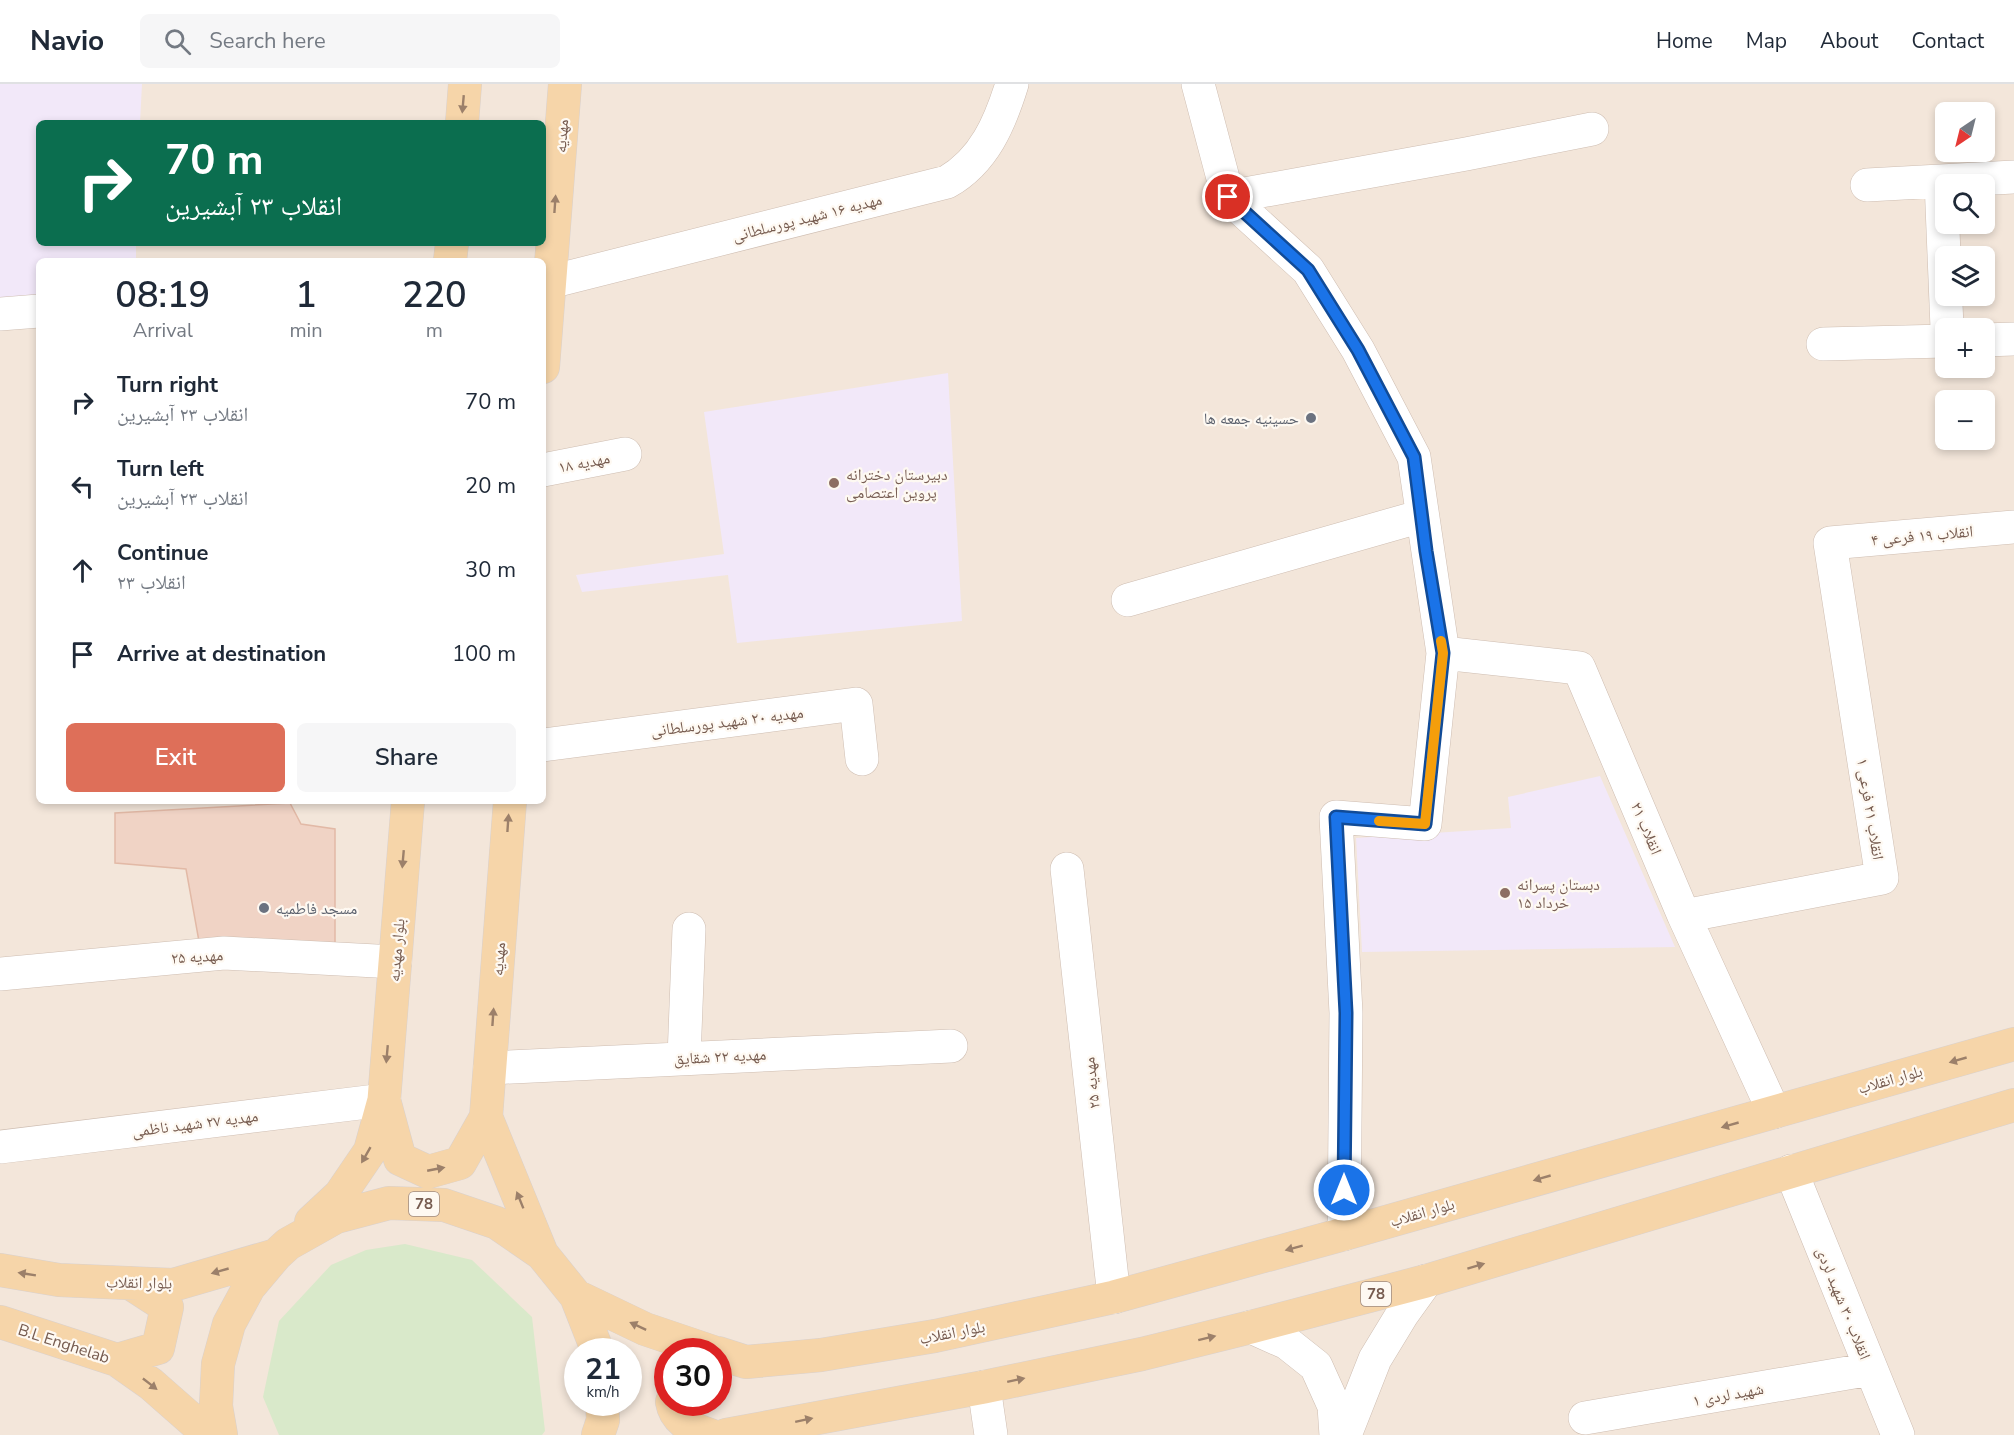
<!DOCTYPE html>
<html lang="en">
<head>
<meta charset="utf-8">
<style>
	body { margin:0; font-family:"Nunito Sans","Noto Naskh Arabic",sans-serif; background:#f6f6f7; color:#1f2937; height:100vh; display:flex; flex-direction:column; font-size:22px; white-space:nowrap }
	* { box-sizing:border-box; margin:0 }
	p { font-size:20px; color:#747a83 }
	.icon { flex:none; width:33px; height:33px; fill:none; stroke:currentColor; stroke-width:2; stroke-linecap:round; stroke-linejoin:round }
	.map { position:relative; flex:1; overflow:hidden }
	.drawer { position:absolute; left:36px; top:174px; width:510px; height:546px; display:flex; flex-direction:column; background:#fff; border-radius:9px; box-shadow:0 3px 9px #0003 }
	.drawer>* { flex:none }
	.guide { position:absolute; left:36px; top:36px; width:510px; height:126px; border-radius:9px; box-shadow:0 3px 9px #0003; background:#0b6e4f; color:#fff; overflow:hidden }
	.needle { width:39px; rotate:215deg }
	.controls { position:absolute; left:1935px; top:18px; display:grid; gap:12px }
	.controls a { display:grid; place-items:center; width:60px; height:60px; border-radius:9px; background:#fff; box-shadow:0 3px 9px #0003; font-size:30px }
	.speed { position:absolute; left:564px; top:1254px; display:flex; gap:12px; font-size:30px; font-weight:700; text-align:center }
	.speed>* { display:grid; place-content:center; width:78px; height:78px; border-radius:50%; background:#fff; box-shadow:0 3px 9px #0003; line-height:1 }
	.speed small { font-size:15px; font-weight:400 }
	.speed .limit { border:9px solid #d22; background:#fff; color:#111 }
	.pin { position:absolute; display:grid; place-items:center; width:51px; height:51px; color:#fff; margin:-26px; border:3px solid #fff; border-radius:50%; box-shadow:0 2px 6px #0007 }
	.me { position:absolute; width:66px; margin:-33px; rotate:0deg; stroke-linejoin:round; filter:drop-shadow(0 0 4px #0008) }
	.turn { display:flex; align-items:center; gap:21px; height:126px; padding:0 30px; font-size:27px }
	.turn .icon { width:78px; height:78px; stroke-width:2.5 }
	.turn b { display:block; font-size:42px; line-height:51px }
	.eta { display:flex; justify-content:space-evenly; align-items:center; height:102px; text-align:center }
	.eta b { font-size:36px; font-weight:600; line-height:42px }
	.button { display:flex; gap:12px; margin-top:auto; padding:12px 30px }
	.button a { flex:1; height:69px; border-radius:9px; background:#de6f59; color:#fff; font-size:24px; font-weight:600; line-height:69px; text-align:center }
	.button a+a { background:#f6f6f7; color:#1f2937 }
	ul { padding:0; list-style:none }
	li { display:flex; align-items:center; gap:18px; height:84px; padding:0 30px }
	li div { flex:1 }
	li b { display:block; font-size:22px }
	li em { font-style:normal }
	header { display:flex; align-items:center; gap:36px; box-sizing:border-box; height:84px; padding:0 30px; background:#fff; border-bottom:2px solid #e0e1e3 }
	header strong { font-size:28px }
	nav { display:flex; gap:33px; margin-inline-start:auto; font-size:21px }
	.search { width:420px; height:54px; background:#f6f6f7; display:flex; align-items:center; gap:15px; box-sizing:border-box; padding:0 21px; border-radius:9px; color:#747a83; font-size:22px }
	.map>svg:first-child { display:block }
</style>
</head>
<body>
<header>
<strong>Navio</strong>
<div class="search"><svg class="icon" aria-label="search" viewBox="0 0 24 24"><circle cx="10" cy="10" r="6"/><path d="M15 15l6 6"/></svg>Search here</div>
<nav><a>Home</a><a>Map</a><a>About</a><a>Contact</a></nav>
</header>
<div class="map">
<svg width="2014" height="1351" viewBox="0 0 2014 1351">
	<rect width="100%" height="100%" fill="#fcf5ec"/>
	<path fill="#f3e6da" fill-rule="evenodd" d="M0,0h2014v1351h-2014zM1946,28h38v40h-38zM39,39h504v120h-504zM1946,100h38v40h-38zM1946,172h38v40h-38zM39,177h504v540h-504zM1946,244h38v40h-38zM1946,316h38v40h-38zM578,1268h50v50h-50zM668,1268h50v50h-50z"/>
	<path fill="#f2e8f9" d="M0,0h142l-2,39h-101v120h97v18h-97v41l-39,2z
		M948,289l14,248 -225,22 -9,-68 -146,17 -6,-17 148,-21 -20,-142z
		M1600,692l75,171 -313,5 -6,-114 155,-10 -3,-31z"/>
	<path fill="#d9e9ca" d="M405,1160l67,16 60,57 13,114 -3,4h-263l-16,-38 16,-76 52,-56 35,-15z"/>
	<path fill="#f0d3c5" stroke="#e2b9a6" stroke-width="1.5" d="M290,719l11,21 34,5v119l-135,-1 -14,-78 -71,-6v-50z"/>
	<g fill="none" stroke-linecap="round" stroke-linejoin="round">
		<defs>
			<path id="minor" d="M1198,0l30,113
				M1941,97l6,147
				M1867,101l147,-8
				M1228,113l80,73 50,80 56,107 29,196 -18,171 -89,-7 10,196 -2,221
				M1228,113l238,-43 126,-25
				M550,198l397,-100c37,-21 53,-59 65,-98
				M0,230l39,-3
				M1984,256l30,-1
				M1823,260l123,-3
				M543,386l82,-16
				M1128,516l294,-84
				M1443,569l136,15 105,248 90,196
				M543,661l313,-41 6,55
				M1067,785l47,428
				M1684,832l198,-38 -52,-335 184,-16
				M0,890l224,-21 171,9
				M684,974l5,-129
				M490,984l461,-22
				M0,1063l384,-47
				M1791,1087l107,264
				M1251,1243l36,16 29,23 18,40 2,29
				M984,1303l7,48
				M1585,1334l286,-49
				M1345,1351l30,-76 28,-46 23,-32"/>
			<path id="major" d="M462,39l3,-39
				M450,177l2,-18
				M543,283l22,-283
				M384,1016l16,59 28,13 32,-9 26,-46 24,-316
				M486,1033l56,137
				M311,1138l29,-27 30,-44 14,-51 24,-299
				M0,1186l59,10 114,5 103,-30
				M576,1212l69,33 68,23
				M0,1238l117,38 34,24 58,51
				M718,1269l28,9 75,-7 114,-19 179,-39 230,-63 670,-190
				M117,1276l41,-12 9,-41 -37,-24
				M672,1318c3,19 22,28 38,33
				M221,1351l-5,-29 2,-42 11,-40 20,-37 27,-32 12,-11 48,-27 53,-14 55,2 53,18 45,31 34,42 22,56
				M598,1351l5,-15 -1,-18
				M726,1351l258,-48 158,-33 109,-27 175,-46 588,-176"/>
		</defs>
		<use href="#minor" stroke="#cebdb1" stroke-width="34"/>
		<use href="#major" stroke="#d9d1ce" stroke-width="34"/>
		<use href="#minor" stroke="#fff" stroke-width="33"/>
		<use href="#major" stroke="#f6d5a9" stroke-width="33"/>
	</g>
	<defs><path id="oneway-solid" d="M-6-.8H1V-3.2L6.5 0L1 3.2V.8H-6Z" transform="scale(1.5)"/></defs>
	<g fill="#9c806a">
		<use href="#oneway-solid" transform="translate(463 20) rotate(95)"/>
		<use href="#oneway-solid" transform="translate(555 120) rotate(-86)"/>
		<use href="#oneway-solid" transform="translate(508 739) rotate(-86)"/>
		<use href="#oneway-solid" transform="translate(403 775) rotate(95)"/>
		<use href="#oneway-solid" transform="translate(493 933) rotate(-86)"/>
		<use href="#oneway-solid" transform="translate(387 970) rotate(95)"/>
		<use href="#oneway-solid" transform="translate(1958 976) rotate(164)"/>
		<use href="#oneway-solid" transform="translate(1730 1041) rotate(164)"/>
		<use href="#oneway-solid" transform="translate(366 1071) rotate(120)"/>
		<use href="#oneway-solid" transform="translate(436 1085) rotate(-11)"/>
		<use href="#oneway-solid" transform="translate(1542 1094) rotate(164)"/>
		<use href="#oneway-solid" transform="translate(520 1116) rotate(-112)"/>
		<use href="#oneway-solid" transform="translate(1294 1164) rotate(165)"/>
		<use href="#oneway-solid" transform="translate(1476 1182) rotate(-17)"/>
		<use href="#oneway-solid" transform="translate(220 1187) rotate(164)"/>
		<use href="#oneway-solid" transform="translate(27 1190) rotate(-171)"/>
		<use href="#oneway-solid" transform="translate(638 1242) rotate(-155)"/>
		<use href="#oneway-solid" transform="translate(1207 1254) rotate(-14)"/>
		<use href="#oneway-solid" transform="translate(1016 1296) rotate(-12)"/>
		<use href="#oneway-solid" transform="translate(150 1300) rotate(38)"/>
		<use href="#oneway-solid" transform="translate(804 1336) rotate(-12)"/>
	</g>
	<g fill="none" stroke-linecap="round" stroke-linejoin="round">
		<defs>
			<path id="route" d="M1228,113l80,73 50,80 56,107 12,94 17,102 -18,171 -89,-7 10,196 -2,177"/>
		</defs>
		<use href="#route" stroke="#114b97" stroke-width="15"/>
		<use href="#route" stroke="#1a73e8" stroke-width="10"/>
		<path stroke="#f59e0b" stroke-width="10" d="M1379,737l46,3 18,-171 -2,-12"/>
	</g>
	<g fill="#6b7280" stroke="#fef9f2" stroke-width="2">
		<circle cx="1311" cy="334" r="6"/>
		<circle cx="264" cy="824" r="6"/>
	</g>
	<g fill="#8d6e63" stroke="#fef9f2" stroke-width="2">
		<circle cx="834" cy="399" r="6"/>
		<circle cx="1505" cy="809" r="6"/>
	</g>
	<g text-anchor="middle" stroke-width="4.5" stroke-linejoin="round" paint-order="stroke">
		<g fill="#fef9f2" stroke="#9f8a80" stroke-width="1.5">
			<rect x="409" y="1108" width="30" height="24" rx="4.5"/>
			<rect x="1361" y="1198" width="30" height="24" rx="4.5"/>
		</g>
		<g font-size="15" font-weight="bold" fill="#765b4f">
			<text x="424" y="1125">78</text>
			<text x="1376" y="1215">78</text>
		</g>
		<g font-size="16" fill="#765b4f" stroke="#fef9f2">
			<text transform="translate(561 52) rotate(-86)" y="6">مهدیه</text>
			<text transform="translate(807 133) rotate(-14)" y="6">مهدیه ۱۶ شهید پورسلطانی</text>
			<text transform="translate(584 378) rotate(-11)" y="6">مهدیه ۱۸</text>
			<text transform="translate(1922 451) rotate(-5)" y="6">انقلاب ۱۹ فرعی ۴</text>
			<text transform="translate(727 637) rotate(-7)" y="6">مهدیه ۲۰ شهید پورسلطانی</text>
			<text transform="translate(1871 725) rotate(81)" y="6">انقلاب ۲۱ فرعی ۱</text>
			<text transform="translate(1647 744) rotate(67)" y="6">انقلاب ۲۱</text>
			<text transform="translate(396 866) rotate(-85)" y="6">بلوار مهدیه</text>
			<text transform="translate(197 872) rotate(-4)" y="6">مهدیه ۲۵</text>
			<text transform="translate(498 875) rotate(-86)" y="6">مهدیه</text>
			<text transform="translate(720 972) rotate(-3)" y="6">مهدیه ۲۲ شقایق</text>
			<text transform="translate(1890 995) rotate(-16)" y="6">بلوار انقلاب</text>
			<text transform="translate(1091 999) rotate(-96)" y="6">مهدیه ۲۵</text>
			<text transform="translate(195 1039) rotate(-7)" y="6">مهدیه ۲۷ شهید ناظمی</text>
			<text transform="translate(1422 1128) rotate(-16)" y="6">بلوار انقلاب</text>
			<text transform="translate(139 1198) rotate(1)" y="6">بلوار انقلاب</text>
			<text transform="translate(1844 1219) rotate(68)" y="6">انقلاب ۳۰ شهید لردی</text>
			<text transform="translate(952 1248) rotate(-11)" y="6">بلوار انقلاب</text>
			<text transform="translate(64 1259) rotate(18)" y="6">B.L Enghelab</text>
			<text transform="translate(1728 1310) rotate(-10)" y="6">شهید لردی ۱</text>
		</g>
		<g font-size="16" fill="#5b616d" stroke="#fef9f2" text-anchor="end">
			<text x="1299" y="340">حسینیه جمعه ها</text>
			<text x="276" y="830" text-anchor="start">مسجد فاطمیه</text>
		</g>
		<g font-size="16" fill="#785e54" stroke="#fef9f2" text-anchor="start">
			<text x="846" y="396">دبیرستان دخترانه<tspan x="846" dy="18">پروین اعتصامی</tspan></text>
			<text x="1517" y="806">دبستان پسرانه<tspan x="1517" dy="18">۱۵ خرداد</tspan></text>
		</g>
	</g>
</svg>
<div class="controls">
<a><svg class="needle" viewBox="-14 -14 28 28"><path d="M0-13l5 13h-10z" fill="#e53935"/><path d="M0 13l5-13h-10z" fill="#747a83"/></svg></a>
<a><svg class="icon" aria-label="search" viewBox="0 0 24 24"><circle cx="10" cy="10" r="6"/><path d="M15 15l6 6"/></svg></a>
<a><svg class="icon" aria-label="layers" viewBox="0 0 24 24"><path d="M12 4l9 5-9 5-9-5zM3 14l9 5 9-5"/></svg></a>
<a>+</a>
<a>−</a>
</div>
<div class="speed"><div>21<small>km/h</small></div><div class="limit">30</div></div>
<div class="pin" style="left:1228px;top:113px;background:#d93025"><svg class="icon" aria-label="arrive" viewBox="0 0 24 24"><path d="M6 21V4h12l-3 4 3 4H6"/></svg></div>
<svg class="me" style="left:1344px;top:1106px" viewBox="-20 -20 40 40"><circle r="17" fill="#1a73e8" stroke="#fff" stroke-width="3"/><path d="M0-11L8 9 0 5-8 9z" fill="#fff"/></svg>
<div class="guide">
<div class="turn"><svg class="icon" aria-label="right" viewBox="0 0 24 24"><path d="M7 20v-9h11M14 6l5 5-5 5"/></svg><div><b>70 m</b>انقلاب ۲۳ آبشیرین</div></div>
</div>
<section class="drawer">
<div class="eta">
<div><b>08:19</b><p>Arrival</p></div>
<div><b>1</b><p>min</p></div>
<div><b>220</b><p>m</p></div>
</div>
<ul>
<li><svg class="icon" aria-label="right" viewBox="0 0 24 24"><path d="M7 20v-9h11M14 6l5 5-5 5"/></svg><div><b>Turn right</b><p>انقلاب ۲۳ آبشیرین</p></div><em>70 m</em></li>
<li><svg class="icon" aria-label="left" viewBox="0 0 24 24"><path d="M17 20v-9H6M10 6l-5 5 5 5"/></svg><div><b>Turn left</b><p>انقلاب ۲۳ آبشیرین</p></div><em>20 m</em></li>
<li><svg class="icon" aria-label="ahead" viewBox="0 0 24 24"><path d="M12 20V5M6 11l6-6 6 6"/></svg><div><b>Continue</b><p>انقلاب ۲۳</p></div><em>30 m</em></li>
<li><svg class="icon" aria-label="arrive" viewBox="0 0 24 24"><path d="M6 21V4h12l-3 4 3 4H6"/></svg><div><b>Arrive at destination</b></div><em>100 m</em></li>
</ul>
<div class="button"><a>Exit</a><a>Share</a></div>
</section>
</div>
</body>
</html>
